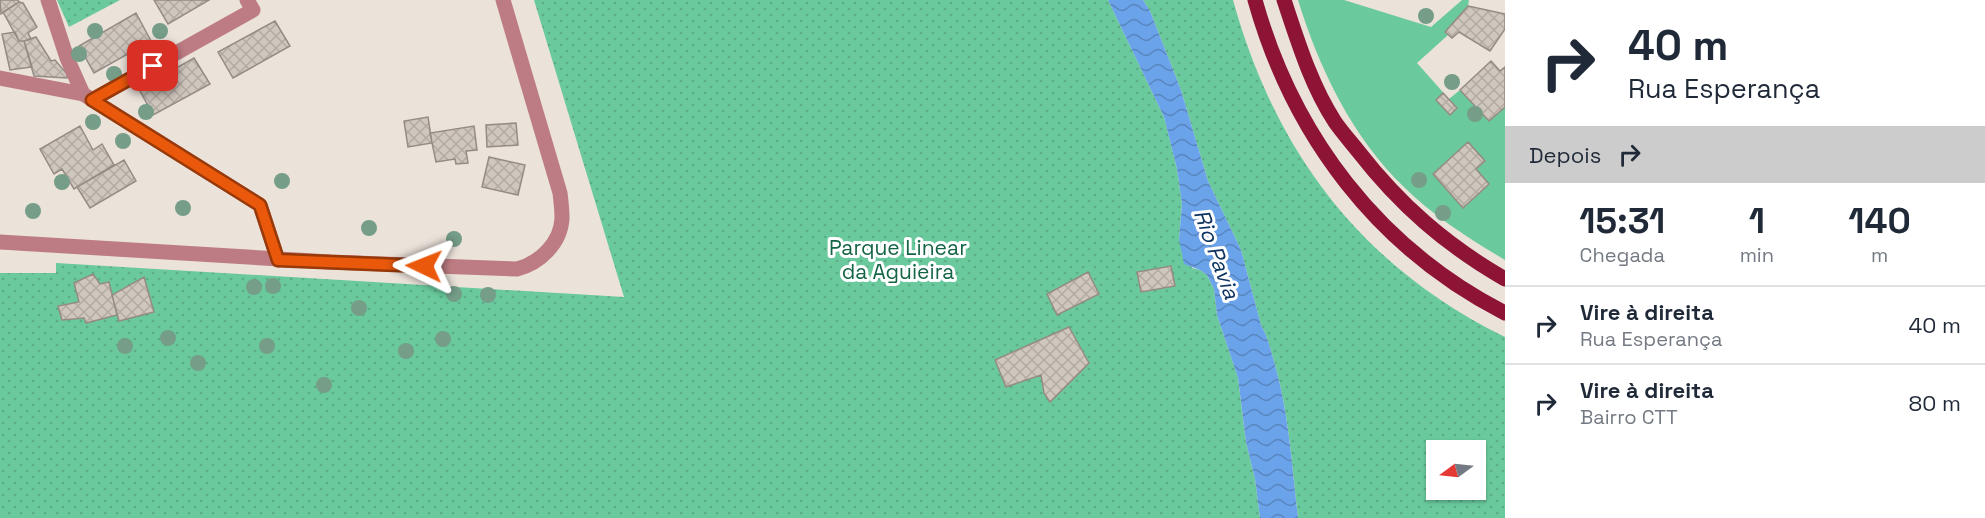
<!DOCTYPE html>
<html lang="pt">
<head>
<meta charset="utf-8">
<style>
	body { margin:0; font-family:"Space Grotesk",sans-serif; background:#f6f6f7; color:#1f2937; height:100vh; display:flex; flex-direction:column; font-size:22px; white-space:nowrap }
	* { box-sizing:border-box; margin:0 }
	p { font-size:20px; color:#747a83 }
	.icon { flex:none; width:33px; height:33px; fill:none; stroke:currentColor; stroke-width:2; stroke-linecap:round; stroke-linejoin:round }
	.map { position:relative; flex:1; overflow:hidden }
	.panel { display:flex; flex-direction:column; background:#fff; width:480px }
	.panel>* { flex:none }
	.guide { background:#fff; color:#1f2937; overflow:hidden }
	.needle { width:39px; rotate:255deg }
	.controls { position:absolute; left:1426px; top:440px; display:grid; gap:12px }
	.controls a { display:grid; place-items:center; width:60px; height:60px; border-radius:0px; background:#fff; box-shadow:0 2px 4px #0004; font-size:30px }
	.pin { position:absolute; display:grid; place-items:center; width:51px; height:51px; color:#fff; margin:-26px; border-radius:12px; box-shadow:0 3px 9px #0006 }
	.me { position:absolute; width:66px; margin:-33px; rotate:272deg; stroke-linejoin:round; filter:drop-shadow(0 0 4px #0008) }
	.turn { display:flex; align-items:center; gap:21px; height:126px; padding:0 24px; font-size:27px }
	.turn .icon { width:78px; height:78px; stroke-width:2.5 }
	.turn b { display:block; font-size:42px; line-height:51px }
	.then { display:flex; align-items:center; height:57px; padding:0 24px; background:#0003; gap:12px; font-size:22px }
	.eta { display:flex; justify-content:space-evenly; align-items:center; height:102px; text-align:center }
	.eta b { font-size:36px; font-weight:800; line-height:42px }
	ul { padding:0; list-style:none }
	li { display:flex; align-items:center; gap:18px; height:78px; padding:0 24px; border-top:2px solid #e0e1e3 }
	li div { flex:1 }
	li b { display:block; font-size:22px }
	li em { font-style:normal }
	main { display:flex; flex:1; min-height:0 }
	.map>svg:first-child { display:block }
</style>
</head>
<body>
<main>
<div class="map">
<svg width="1505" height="518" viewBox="0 0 1505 518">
	<defs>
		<pattern id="grass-dots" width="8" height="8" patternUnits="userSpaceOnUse" patternTransform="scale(1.5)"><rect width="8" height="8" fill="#6aca9d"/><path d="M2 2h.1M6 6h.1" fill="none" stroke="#5cad87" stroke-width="1.8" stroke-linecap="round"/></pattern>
		<pattern id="water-waves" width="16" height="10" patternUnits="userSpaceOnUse" patternTransform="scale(1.5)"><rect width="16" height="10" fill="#6ba3eb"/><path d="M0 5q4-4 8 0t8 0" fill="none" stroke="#5885be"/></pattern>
		<pattern id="building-cross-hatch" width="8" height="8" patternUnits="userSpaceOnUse" patternTransform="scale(1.5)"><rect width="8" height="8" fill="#cfc6be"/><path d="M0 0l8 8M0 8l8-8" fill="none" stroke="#b2aaa3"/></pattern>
	</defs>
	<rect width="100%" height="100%" fill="#ebe2da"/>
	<path fill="url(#grass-dots)" fill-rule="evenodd" d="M57,0h63l-51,27z
		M534,0h574l56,117 13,52 5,35 -3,35 13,29 8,2 7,5 7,14 3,26 21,63 8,64 9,37 5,39h-1260v-245h56v-10l568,34z
		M1143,0h90c42,152 129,267 272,337v181h-207c-6,-51 -9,-104 -23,-153 -4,-14 -7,-28 -14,-40l-20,-75 -33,-69 -27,-91 -31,-79zM1437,450h39v39h-39z"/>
	<path fill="#6aca9d" d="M1298,0h46l87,27 31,-27h7l-1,6 -23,26 3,3 -31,28 32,36 11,-9 29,31 16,-14v153c-35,-21 -72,-44 -101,-73 -52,-50 -85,-119 -106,-187z"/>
	<path fill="url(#water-waves)" d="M1108,0h35l7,11 31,79 27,91 33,69 20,75c7,12 10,26 14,40 14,49 17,102 23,153h-38l-5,-39 -9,-37 -8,-64 -21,-63 -3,-26 -7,-14 -7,-5 -16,-6 -5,-25 3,-35 -5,-35 -13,-52z"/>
	<path fill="url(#building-cross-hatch)" stroke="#948b84" stroke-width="1.5" d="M0,0h18l1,2 -18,12z
		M154,0h55l-41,24z
		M19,2l4,1 14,24 -9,6 3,6 -7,2h-5l-16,-29z
		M1468,6l37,8v15l-15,22 -31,-19 -7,6 -7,-6z
		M136,13l15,28 -57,32 -15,-27z
		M275,21l15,25 -57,32 -15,-26z
		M15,32l4,9h5l8,26 -22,3 -8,-36z
		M36,37l15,24 4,-1 12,14v4l-33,-2 -10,-35z
		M194,58l16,26 -57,31 -14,-26z
		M1491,61l9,10 5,-4v40l-16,14 -29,-31z
		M1443,93l14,15 -7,7 -14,-15z
		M428,117l4,26 -24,4 -4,-26z
		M516,123l2,22 -31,2 -1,-22z
		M80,126l13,24 9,-6 12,21 -40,24 -12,-20 -8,5 -14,-25z
		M474,126l3,24 -11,1 2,12 -12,1 -1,-5 -19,3 -6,-29z
		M1468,142l17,19 -9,8 13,15 -26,24 -30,-34z
		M489,157l36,8 -7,30 -36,-8z
		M124,160l12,21 -46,27 -13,-21z
		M1171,266l4,20 -34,6 -4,-20z
		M1088,272l11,22 -42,21 -10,-21z
		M93,274l7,10 9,-2 8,33 -31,8 -2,-5 -22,2 -4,-14 21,-4 -5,-19z
		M144,277l10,35 -35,9 -7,-26z
		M1069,327l20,36 -39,39 -6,-9 -3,-18 -35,12 -11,-27z"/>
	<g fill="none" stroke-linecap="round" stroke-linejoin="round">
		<path stroke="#bd7c83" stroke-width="15" d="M48,0l19,58 16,36
			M0,78l83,16 177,111 18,55
			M92,100l161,-90 -6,-10
			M0,242l330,20 187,7c23,-6 44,-26 45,-51 0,-8 -1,-17 -2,-25l-57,-193"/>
		<path stroke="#8e1436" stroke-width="15" d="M1255,0c38,136 123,248 250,313
			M1284,0c14,42 27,85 51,122 7,10 15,19 23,29 42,54 88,94 147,128"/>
	</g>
	<g fill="#759d88">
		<circle cx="1426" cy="16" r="8"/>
		<circle cx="95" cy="31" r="8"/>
		<circle cx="160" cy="31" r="8"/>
		<circle cx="79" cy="54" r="8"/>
		<circle cx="114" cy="74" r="8"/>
		<circle cx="1452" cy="82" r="8"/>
		<circle cx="146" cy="112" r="8"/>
		<circle cx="1475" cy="114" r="8"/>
		<circle cx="93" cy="122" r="8"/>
		<circle cx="123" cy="141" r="8"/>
		<circle cx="1419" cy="180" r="8"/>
		<circle cx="282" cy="181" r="8"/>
		<circle cx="62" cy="182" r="8"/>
		<circle cx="183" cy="208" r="8"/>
		<circle cx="33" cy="211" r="8"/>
		<circle cx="1443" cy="213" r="8"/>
		<circle cx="369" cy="228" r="8"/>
		<circle cx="454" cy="239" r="8"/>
		<circle cx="273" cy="286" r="8"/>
		<circle cx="254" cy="287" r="8"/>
		<circle cx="454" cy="294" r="8"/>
		<circle cx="488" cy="295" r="8"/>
		<circle cx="359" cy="308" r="8"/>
		<circle cx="168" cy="338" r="8"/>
		<circle cx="443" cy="339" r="8"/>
		<circle cx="125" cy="346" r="8"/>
		<circle cx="267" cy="346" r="8"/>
		<circle cx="406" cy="351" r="8"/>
		<circle cx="198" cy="363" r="8"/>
		<circle cx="324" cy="385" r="8"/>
	</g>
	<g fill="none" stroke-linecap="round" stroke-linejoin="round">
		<defs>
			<path id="route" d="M153,66l-61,34 168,105 18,55 146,6"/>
		</defs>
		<use href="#route" stroke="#983908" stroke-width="15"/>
		<use href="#route" stroke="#ea580c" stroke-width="10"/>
	</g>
	<g text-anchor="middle" stroke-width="6" stroke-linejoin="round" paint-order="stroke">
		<g font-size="21" fill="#146545" stroke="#fff">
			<text x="898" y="255">Parque Linear<tspan x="898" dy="24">da Aguieira</tspan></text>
		</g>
		<g font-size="22" font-style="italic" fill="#0e3461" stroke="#fff">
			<text transform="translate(1217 254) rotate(70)" y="8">Rio Pavia</text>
		</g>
	</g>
</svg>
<div class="controls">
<a><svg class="needle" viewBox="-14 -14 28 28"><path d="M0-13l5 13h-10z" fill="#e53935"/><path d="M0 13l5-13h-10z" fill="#747a83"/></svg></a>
</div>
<div class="pin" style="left:153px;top:66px;background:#d93025"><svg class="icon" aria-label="arrive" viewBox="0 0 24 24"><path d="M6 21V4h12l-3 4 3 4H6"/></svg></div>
<svg class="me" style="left:424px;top:266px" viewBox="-20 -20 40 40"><path d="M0-17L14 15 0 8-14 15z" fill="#ea580c" stroke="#fff" stroke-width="4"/></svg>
</div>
<section class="panel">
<div class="guide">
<div class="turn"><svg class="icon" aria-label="right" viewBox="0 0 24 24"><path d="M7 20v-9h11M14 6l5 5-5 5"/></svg><div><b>40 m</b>Rua Esperança</div></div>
<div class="then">Depois<svg class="icon" aria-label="right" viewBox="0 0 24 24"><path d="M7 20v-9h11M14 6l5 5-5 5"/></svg></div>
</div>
<div class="eta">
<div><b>15:31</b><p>Chegada</p></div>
<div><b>1</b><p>min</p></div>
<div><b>140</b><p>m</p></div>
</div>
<ul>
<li><svg class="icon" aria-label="right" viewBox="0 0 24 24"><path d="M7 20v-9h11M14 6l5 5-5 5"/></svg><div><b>Vire à direita</b><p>Rua Esperança</p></div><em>40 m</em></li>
<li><svg class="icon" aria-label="right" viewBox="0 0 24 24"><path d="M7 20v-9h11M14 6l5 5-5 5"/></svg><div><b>Vire à direita</b><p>Bairro CTT</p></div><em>80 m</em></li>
</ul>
</section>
</main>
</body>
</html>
